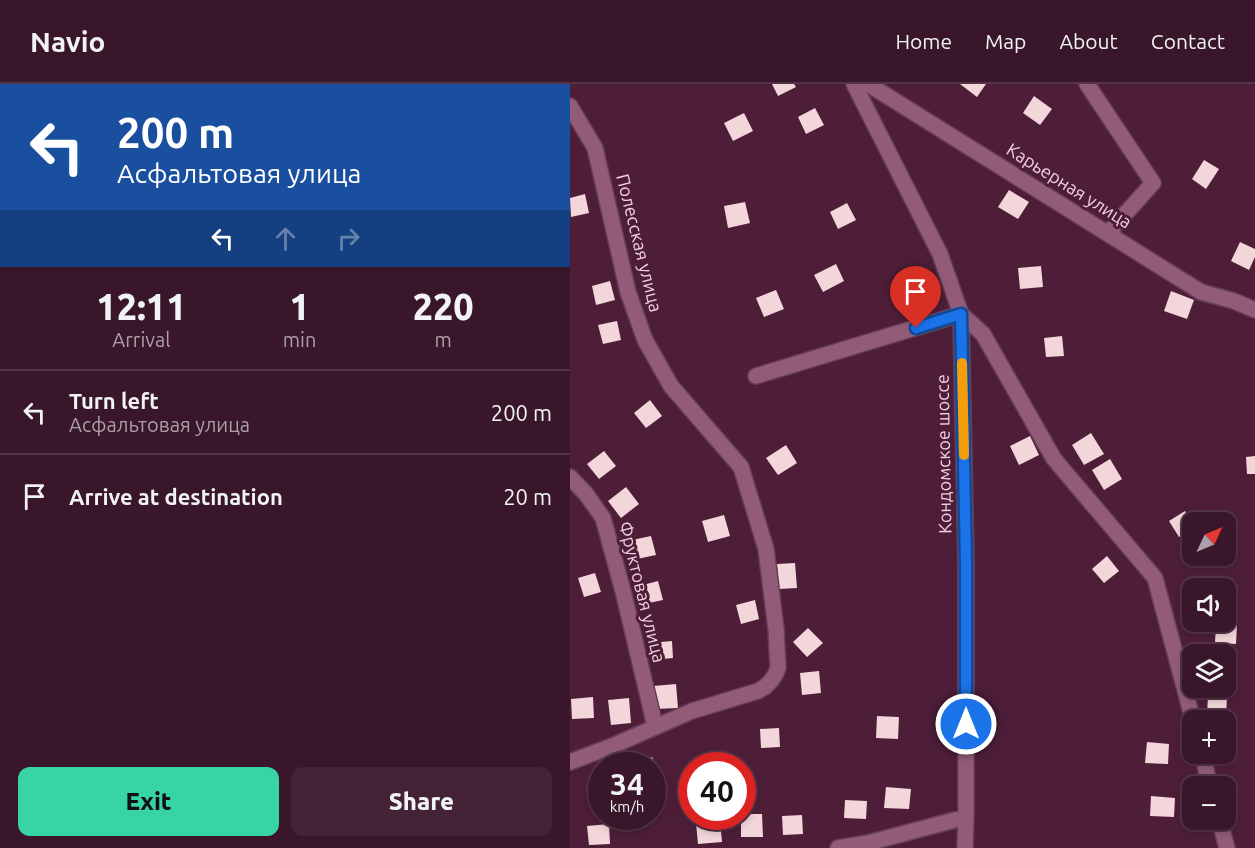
<!DOCTYPE html>
<html lang="en">
<head>
<meta charset="utf-8">
<style>
	body { margin:0; font-family:Ubuntu,sans-serif; background:#452337; color:#f1f3f6; height:100vh; display:flex; flex-direction:column; font-size:22px; white-space:nowrap }
	* { box-sizing:border-box; margin:0 }
	p { font-size:20px; color:#ab9fa9 }
	.icon { flex:none; width:33px; height:33px; fill:none; stroke:currentColor; stroke-width:2; stroke-linecap:round; stroke-linejoin:round }
	.map { position:relative; flex:1; overflow:hidden }
	.side { display:flex; flex-direction:column; background:#3a162b; width:570px }
	.side>* { flex:none }
	.hud { background:#1a4fa0; color:#fff; overflow:hidden }
	.needle { width:39px; rotate:46deg }
	.controls { position:absolute; left:612px; top:428px; display:grid; gap:12px }
	.controls a { display:grid; place-items:center; width:54px; height:54px; border-radius:12px; background:#3a162b; box-shadow:0 3px 9px #0003,0 0 0 2px #543547; font-size:30px }
	.speed { position:absolute; left:18px; top:668px; display:flex; gap:12px; font-size:30px; font-weight:700; text-align:center }
	.speed>* { display:grid; place-content:center; width:78px; height:78px; border-radius:50%; background:#3a162b; box-shadow:0 3px 9px #0003,0 0 0 2px #543547; line-height:1 }
	.speed small { font-size:15px; font-weight:400 }
	.speed .limit { border:9px solid #d22; background:#fff; color:#111 }
	.pin { position:absolute; display:grid; place-items:center; width:51px; height:51px; color:#fff; margin:-62px -26px; border-radius:50% 50% 50% 0; rotate:-45deg; box-shadow:0 0 6px #0007 }
	.pin .icon { rotate:45deg }
	.me { position:absolute; width:66px; margin:-33px; rotate:0deg; stroke-linejoin:round; filter:drop-shadow(0 0 4px #0008) }
	.turn { display:flex; align-items:center; gap:21px; height:126px; padding:0 18px; font-size:27px }
	.turn .icon { width:78px; height:78px; stroke-width:2.5 }
	.turn b { display:block; font-size:42px; line-height:51px }
	.lanes { display:flex; align-items:center; height:57px; padding:0 18px; background:#0003; justify-content:center; gap:30px; direction:ltr }
	.lanes .off { opacity:.35 }
	.eta { display:flex; justify-content:space-evenly; align-items:center; height:102px; text-align:center }
	.eta b { font-size:36px; font-weight:800; line-height:42px }
	.primary-button { display:flex; gap:12px; margin-top:auto; padding:12px 18px }
	.primary-button a { flex:1; height:69px; border-radius:12px; background:#37d4a6; color:#111; font-size:24px; font-weight:800; line-height:69px; text-align:center }
	.primary-button a+a { background:#452337; color:#f1f3f6 }
	ul { padding:0; list-style:none }
	li { display:flex; align-items:center; gap:18px; height:84px; padding:0 18px; border-top:2px solid #543547 }
	li div { flex:1 }
	li b { display:block; font-size:22px }
	li em { font-style:normal }
	header { display:flex; align-items:center; gap:36px; box-sizing:border-box; height:84px; padding:0 30px; background:#3a162b; border-bottom:2px solid #543547 }
	header strong { font-size:28px }
	nav { display:flex; gap:33px; margin-inline-start:auto; font-size:21px }
	main { display:flex; flex:1; min-height:0 }
	.map>svg:first-child { display:block }
</style>
</head>
<body>
<header>
<strong>Navio</strong>
<nav><a>Home</a><a>Map</a><a>About</a><a>Contact</a></nav>
</header>
<main>
<section class="side">
<div class="hud">
<div class="turn"><svg class="icon" aria-label="left" viewBox="0 0 24 24"><path d="M17 20v-9H6M10 6l-5 5 5 5"/></svg><div><b>200 m</b>Асфальтовая улица</div></div>
<div class="lanes"><svg class="icon" aria-label="left" viewBox="0 0 24 24"><path d="M17 20v-9H6M10 6l-5 5 5 5"/></svg><svg class="icon off" aria-label="ahead" viewBox="0 0 24 24"><path d="M12 20V5M6 11l6-6 6 6"/></svg><svg class="icon off" aria-label="right" viewBox="0 0 24 24"><path d="M7 20v-9h11M14 6l5 5-5 5"/></svg></div>
</div>
<div class="eta">
<div><b>12:11</b><p>Arrival</p></div>
<div><b>1</b><p>min</p></div>
<div><b>220</b><p>m</p></div>
</div>
<ul>
<li><svg class="icon" aria-label="left" viewBox="0 0 24 24"><path d="M17 20v-9H6M10 6l-5 5 5 5"/></svg><div><b>Turn left</b><p>Асфальтовая улица</p></div><em>200 m</em></li>
<li><svg class="icon" aria-label="arrive" viewBox="0 0 24 24"><path d="M6 21V4h12l-3 4 3 4H6"/></svg><div><b>Arrive at destination</b></div><em>20 m</em></li>
</ul>
<div class="primary-button"><a>Exit</a><a>Share</a></div>
</section>
<div class="map">
<svg width="685" height="764" viewBox="0 0 685 764">
	<rect width="100%" height="100%" fill="#4e1e39"/>
	<path fill="#f2d6da" d="M202,0h22l2,3 -18,9z
		M390,0h26l-9,13z
		M464,12l18,13 -12,16 -17,-12z
		M245,24l9,17 -18,9 -8,-17z
		M174,29l9,18 -20,10 -9,-18z
		M634,76l15,9 -13,20 -14,-10z
		M439,106l20,12 -11,17 -20,-12z
		M15,110l4,19 -18,4 -1,-19z
		M175,118l5,21 -22,5 -4,-22z
		M277,119l9,17 -18,9 -8,-17z
		M670,158l15,7v8l-6,13 -18,-9z
		M266,180l8,17 -21,11 -9,-17z
		M471,182l2,21 -23,2 -2,-21z
		M40,197l5,19 -19,5 -4,-19z
		M206,206l8,19 -20,8 -8,-19z
		M601,207l23,9 -7,19 -23,-8z
		M47,237l4,19 -18,4 -5,-19z
		M492,252l2,20 -18,1 -2,-19z
		M80,316l12,16 -16,12 -12,-15z
		M521,349l13,21 -20,11 -12,-20z
		M460,352l9,19 -20,10 -9,-19z
		M216,361l11,18 -19,12 -12,-17z
		M34,367l12,15 -17,13 -12,-15z
		M685,372v18h-8l-1,-17z
		M540,375l12,20 -18,11 -12,-20z
		M56,403l13,17 -18,14 -13,-17z
		M615,427l7,12v6l-13,8 -10,-16z
		M154,431l6,21 -22,6 -6,-21z
		M81,452l5,19 -19,4 -5,-19z
		M537,472l12,15 -15,12 -12,-14z
		M225,479l2,25 -18,1 -2,-25z
		M25,489l6,19 -17,5 -6,-19z
		M88,497l5,19 -19,4 -5,-18z
		M185,516l4,19 -18,5 -5,-19z
		M646,539l21,1 -1,20 -21,-1z
		M238,544l15,15 -16,14 -14,-15z
		M102,557l1,17 -22,2 -1,-17z
		M249,587l2,22 -19,2 -2,-22z
		M106,600l2,24 -23,1 -2,-23z
		M638,612l19,1 -1,19 -19,-1z
		M23,613l1,21 -22,1 -1,-20z
		M59,614l2,25 -20,2 -3,-25z
		M307,632l22,1 -1,22 -22,-1z
		M209,644l1,19 -19,1 -1,-19z
		M577,658l22,2 -1,20 -23,-1z
		M82,673l8,17 -8,4v-13h-18z
		M316,703l25,2 -2,20 -25,-1z
		M581,712l24,2 -1,19 -24,-1z
		M275,716l22,1 -1,18 -22,-1z
		M172,730h20l1,23h-22v-21h1z
		M232,731l1,19 -20,1 -1,-19z
		M150,736l2,22 -24,2 -2,-21z
		M39,740l1,20 -21,1 -2,-19z"/>
	<g fill="none" stroke-linecap="round" stroke-linejoin="round">
		<defs>
			<path id="minor" d="M284,0l86,170 21,60 5,249v254l-1,31
				M298,0l333,208 33,9 21,9
				M517,0l66,99 -45,50
				M0,22l25,42 33,144 17,48 26,46 70,81 25,82 10,80 2,39 -3,7 -4,6 -6,6 -7,4 -66,20 -80,35 -42,16
				M186,292l205,-62 22,20 71,125 101,119 38,142
				M0,393l16,17 17,24 20,73 32,135
				M632,669l8,33
				M649,735l8,29
				M268,764l30,-5 98,-26"/>
		</defs>
		<use href="#minor" stroke="#673d56" stroke-width="18"/>
		<use href="#minor" stroke="#925c78" stroke-width="15"/>
	</g>
	<g fill="none" stroke-linecap="round" stroke-linejoin="round">
		<defs>
			<path id="route" d="M346,244l45,-14 5,249v161"/>
		</defs>
		<use href="#route" stroke="#114b97" stroke-width="15"/>
		<use href="#route" stroke="#1a73e8" stroke-width="10"/>
		<path stroke="#f59e0b" stroke-width="10" d="M392,279l2,92"/>
	</g>
	<g text-anchor="middle" stroke-width="6" stroke-linejoin="round" paint-order="stroke">
		<g font-size="18" fill="#f1d1e0" stroke="#4e1e39">
			<text transform="translate(499 102) rotate(32)" y="6">Карьерная улица</text>
			<text transform="translate(69 159) rotate(76)" y="6">Полесская улица</text>
			<text transform="translate(374 370) rotate(-91)" y="6">Кондомское шоссе</text>
			<text transform="translate(72 508) rotate(76)" y="6">Фруктовая улица</text>
		</g>
	</g>
</svg>
<div class="controls">
<a><svg class="needle" viewBox="-14 -14 28 28"><path d="M0-13l5 13h-10z" fill="#e53935"/><path d="M0 13l5-13h-10z" fill="#ab9fa9"/></svg></a>
<a><svg class="icon" aria-label="sound" viewBox="0 0 24 24"><path d="M4 9h4l5-4v14l-5-4H4zM17 9q2 3 0 6"/></svg></a>
<a><svg class="icon" aria-label="layers" viewBox="0 0 24 24"><path d="M12 4l9 5-9 5-9-5zM3 14l9 5 9-5"/></svg></a>
<a>+</a>
<a>−</a>
</div>
<div class="speed"><div>34<small>km/h</small></div><div class="limit">40</div></div>
<div class="pin" style="left:346px;top:244px;background:#d93025"><svg class="icon" aria-label="arrive" viewBox="0 0 24 24"><path d="M6 21V4h12l-3 4 3 4H6"/></svg></div>
<svg class="me" style="left:396px;top:640px" viewBox="-20 -20 40 40"><circle r="17" fill="#1a73e8" stroke="#fff" stroke-width="3"/><path d="M0-11L8 9 0 5-8 9z" fill="#fff"/></svg>
</div>
</main>
</body>
</html>
